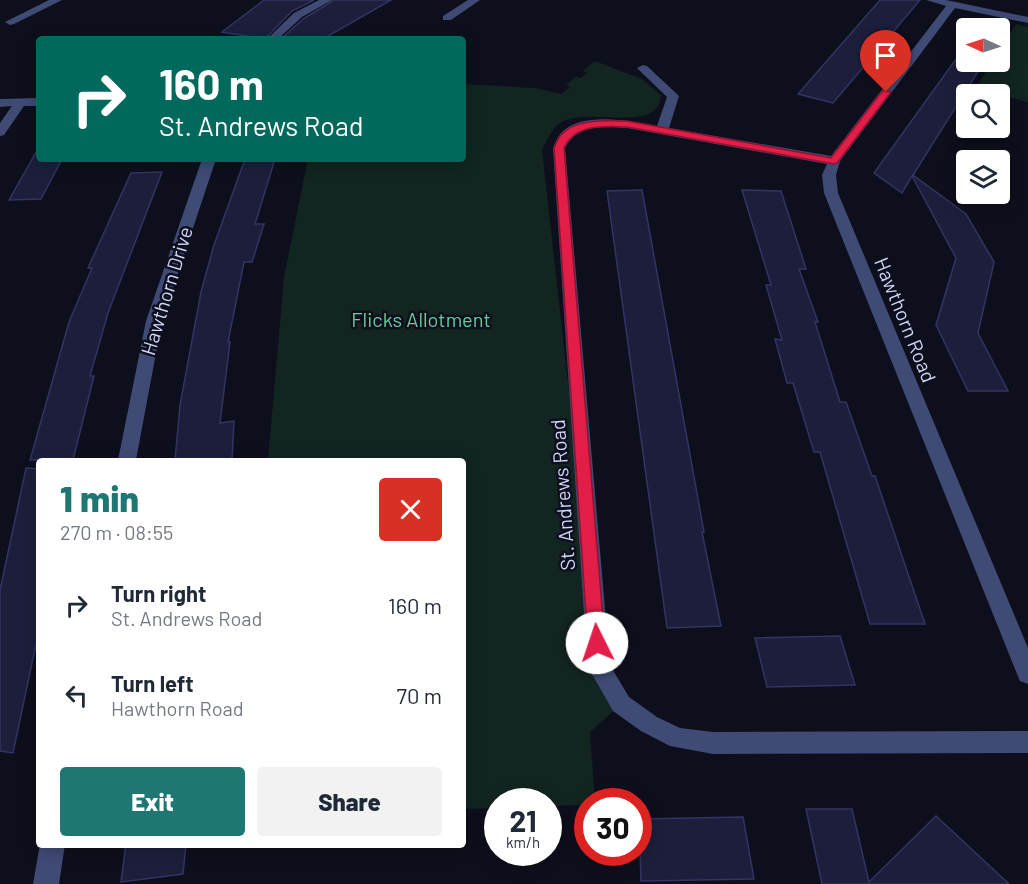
<!DOCTYPE html>
<html lang="en">
<head>
<meta charset="utf-8">
<style>
	body { margin:0; font-family:Barlow,sans-serif; background:#f2f2f3; color:#1f2937; height:100vh; display:flex; flex-direction:column; font-size:22px; white-space:nowrap }
	* { box-sizing:border-box; margin:0 }
	p { font-size:20px; color:#747a83 }
	.icon { flex:none; width:33px; height:33px; fill:none; stroke:currentColor; stroke-width:2; stroke-linecap:round; stroke-linejoin:round }
	.map { position:relative; flex:1; overflow:hidden }
	.details { position:absolute; left:36px; top:458px; width:430px; height:390px; display:flex; flex-direction:column; background:#fff; border-radius:6px; box-shadow:0 3px 15px #0003 }
	.details>* { flex:none }
	.top-card { position:absolute; left:36px; top:36px; width:430px; height:126px; border-radius:6px; box-shadow:0 3px 15px #0003; background:#00695c; color:#fff; overflow:hidden }
	.needle { width:39px; rotate:273deg }
	.controls { position:absolute; left:956px; top:18px; display:grid; gap:12px }
	.controls a { display:grid; place-items:center; width:54px; height:54px; border-radius:6px; background:#fff; box-shadow:0 3px 15px #0003; font-size:30px }
	.speed { position:absolute; left:484px; top:788px; display:flex; gap:12px; font-size:30px; font-weight:700; text-align:center }
	.speed>* { display:grid; place-content:center; width:78px; height:78px; border-radius:50%; background:#fff; box-shadow:0 3px 15px #0003; line-height:1 }
	.speed small { font-size:15px; font-weight:400 }
	.speed .limit { border:9px solid #d22; background:#fff; color:#111 }
	.pin { position:absolute; display:grid; place-items:center; width:51px; height:51px; color:#fff; margin:-62px -26px; border-radius:50% 50% 50% 0; rotate:-45deg; box-shadow:0 0 6px #0007 }
	.pin .icon { rotate:45deg }
	.me { position:absolute; width:66px; margin:-33px; rotate:356deg; stroke-linejoin:round; filter:drop-shadow(0 0 4px #0008) }
	.turn { display:flex; align-items:center; gap:21px; height:126px; padding:0 24px; font-size:27px }
	.turn .icon { width:78px; height:78px; stroke-width:2.5 }
	.turn b { display:block; font-size:42px; line-height:51px }
	.round { display:grid; place-items:center; flex:none; width:63px; height:63px; border-radius:6px; background:#f2f2f3 }
	.summary { display:flex; align-items:center; justify-content:space-between; height:102px; padding:0 24px }
	h1 { font-size:36px; font-weight:800; line-height:45px; color:#1e7773 }
	.button { display:flex; gap:12px; margin-top:auto; padding:12px 24px }
	.button a { flex:1; height:69px; border-radius:6px; background:#1e7773; color:#fff; font-size:24px; font-weight:800; line-height:69px; text-align:center }
	.button a+a { background:#f2f2f3; color:#1f2937 }
	ul { padding:0; list-style:none }
	li { display:flex; align-items:center; gap:18px; height:90px; padding:0 24px }
	li div { flex:1 }
	li b { display:block; font-size:22px }
	li em { font-style:normal }
	.map>svg:first-child { display:block }
</style>
</head>
<body>
<div class="map">
<svg width="1028" height="884" viewBox="0 0 1028 884">
	<rect width="100%" height="100%" fill="#0e0f1c"/>
	<path fill="#122520" d="M1016,24l12,3v75l-53,-13 17,-27h7v-11z
		M595,61l47,18 19,16c-3,41 -73,10 -101,28 -8,5 -13,18 -18,27l55,493 24,61 -31,28 5,69h-7v4l-39,1v-5h-51v7l-34,1v-349h-196l16,-183 24,-118h156v-75l72,4 25,6 9,-7 -4,-2 10,-8 5,1 6,-5 -4,-2z"/>
	<path fill="#1d1e3b" stroke="#323463" stroke-width="1.5" d="M264,0h50l-22,11 -27,28 -43,-7z
		M334,0h57l-68,39h-42l22,-20z
		M880,0h40l-87,103 -35,-9z
		M966,45v17h18l-71,113 53,39 28,48 -16,71 30,58h-40l-32,-66 20,-67 -44,-82 -10,17 -28,-20z
		M39,147v12h23l-21,40 -32,1z
		M245,159h30l-20,65h9l-12,38h-8l-16,80h2l-10,81 14,-2 -2,39h-57l5,-55 21,-113 13,-47z
		M162,172l-54,141 -18,63h4l-21,84h-43l39,-138 23,-54h-4l43,-95z
		M642,190l62,342h-2l19,94 -54,2 -60,-437z
		M742,190l39,1 25,78h-7l19,53h-3l25,80h6l26,74h3l50,148h-55l-50,-172h-6l-21,-69h-6l-12,-44 7,1 -16,-55h5z
		M26,468l13,1v161l-26,123 -13,-2v-161z
		M840,636l15,49 -88,2 -12,-49z
		M806,809h46l17,73 67,-66 73,68h-187z
		M743,817l11,62 -113,2 -2,-62z
		M126,844h60l-3,30 -62,8z"/>
	<g fill="none" stroke-linecap="round" stroke-linejoin="round">
		<path fill="#3f4a75" fill-rule="evenodd" d="M49,0h13l-48,24 -4,1 -5,-3z
			M319,0h13l-30,17 -24,22h-11l27,-26z
			M468,0h12l-29,20h-8v-4z
			M926,0h20l82,17v6l-73,-15 -115,153 -4,14 2,18 190,455v36l-8,-3 -3,-7 -193,-481 -2,-18 5,-11 -200,-36c-24,-2 -50,-4 -62,20l43,495 6,29 15,25 28,20 23,11 33,4 315,-1v22l-315,1 -43,-8 -29,-15 -28,-20 -21,-37 -6,-31 -33,-495c2,-5 5,-12 9,-16 21,-21 69,-11 95,-6l10,-29 -28,-27 -2,-2 6,-3 4,1 32,30 -10,32 162,28 115,-150z
			M39,98v8h-15l-20,29 -4,1v-13l12,-17 -12,1v-8z
			M202,159h14l-54,162 -26,139h-18l28,-139z
			M40,844h25l-6,40h-26z"/>
	</g>
	<path fill="#e11d48" stroke="#92132f" stroke-width="1.5" d="M883,90l8,2 -54,71 -3,1 -207,-37c-23,-1 -52,-3 -63,21l41,495 -3,5 -5,2 -6,-2 -3,-5 -34,-495c2,-4 4,-10 7,-13 14,-17 47,-14 66,-14l204,37z"/>
	<g text-anchor="middle" stroke-width="5" stroke-linejoin="round" paint-order="stroke">
		<g font-size="20" fill="#d0d5f9" stroke="#0e0f1c">
			<text transform="translate(167 291) rotate(-73)" y="7">Hawthorn Drive</text>
			<text transform="translate(905 320) rotate(68)" y="7">Hawthorn Road</text>
			<text transform="translate(563 495) rotate(-94)" y="7">St. Andrews Road</text>
		</g>
		<g font-size="20" fill="#66ce9b" stroke="#0e0f1c">
			<text x="421" y="327">Flicks Allotment</text>
		</g>
	</g>
</svg>
<div class="controls">
<a><svg class="needle" viewBox="-14 -14 28 28"><path d="M0-13l5 13h-10z" fill="#e53935"/><path d="M0 13l5-13h-10z" fill="#747a83"/></svg></a>
<a><svg class="icon" aria-label="search" viewBox="0 0 24 24"><circle cx="10" cy="10" r="6"/><path d="M15 15l6 6"/></svg></a>
<a><svg class="icon" aria-label="layers" viewBox="0 0 24 24"><path d="M12 4l9 5-9 5-9-5zM3 14l9 5 9-5"/></svg></a>
</div>
<div class="speed"><div>21<small>km/h</small></div><div class="limit">30</div></div>
<div class="pin" style="left:886px;top:92px;background:#d93025"><svg class="icon" aria-label="arrive" viewBox="0 0 24 24"><path d="M6 21V4h12l-3 4 3 4H6"/></svg></div>
<svg class="me" style="left:597px;top:643px" viewBox="-20 -20 40 40"><circle r="19" fill="#fff"/><path d="M0-13L10 11 0 6-10 11z" fill="#e11d48"/></svg>
<div class="top-card">
<div class="turn"><svg class="icon" aria-label="right" viewBox="0 0 24 24"><path d="M7 20v-9h11M14 6l5 5-5 5"/></svg><div><b>160 m</b>St. Andrews Road</div></div>
</div>
<section class="details">
<div class="summary"><div><h1>1 min</h1><p>270 m · 08:55</p></div><a class="round" style="background:#d93025;color:#fff"><svg class="icon" aria-label="close" viewBox="0 0 24 24"><path d="M6 6l12 12M18 6L6 18"/></svg></a></div>
<ul>
<li><svg class="icon" aria-label="right" viewBox="0 0 24 24"><path d="M7 20v-9h11M14 6l5 5-5 5"/></svg><div><b>Turn right</b><p>St. Andrews Road</p></div><em>160 m</em></li>
<li><svg class="icon" aria-label="left" viewBox="0 0 24 24"><path d="M17 20v-9H6M10 6l-5 5 5 5"/></svg><div><b>Turn left</b><p>Hawthorn Road</p></div><em>70 m</em></li>
</ul>
<div class="button"><a>Exit</a><a>Share</a></div>
</section>
</div>
</body>
</html>
